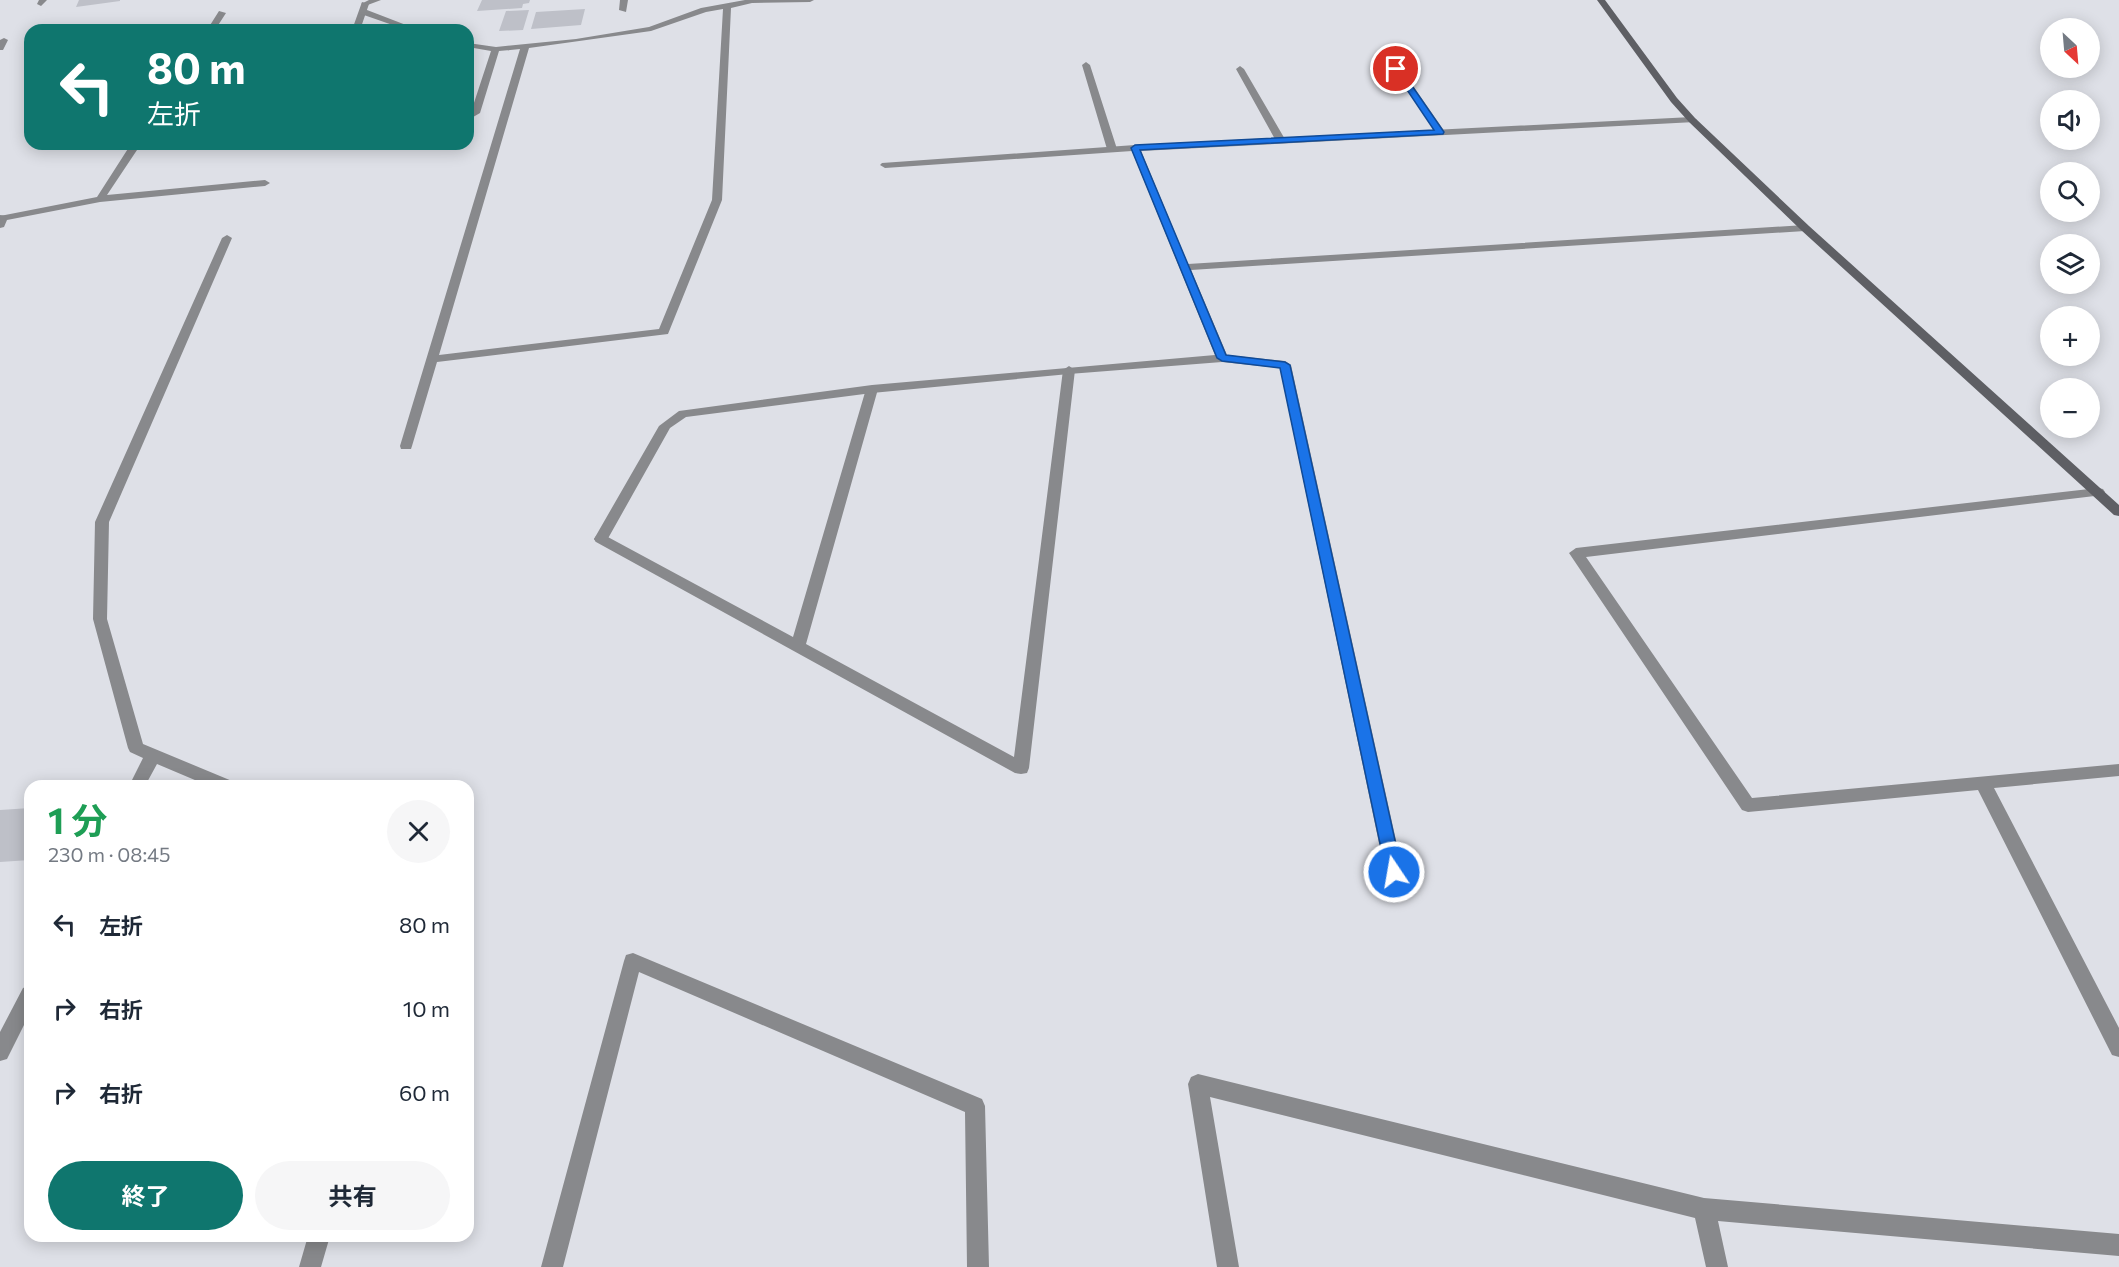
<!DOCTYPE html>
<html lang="ja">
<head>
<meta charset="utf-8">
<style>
	body { margin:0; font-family:Commissioner,"Noto Sans JP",sans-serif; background:#f6f6f7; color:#1f2937; height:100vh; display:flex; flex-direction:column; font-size:22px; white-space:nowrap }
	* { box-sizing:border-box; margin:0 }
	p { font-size:20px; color:#747a83 }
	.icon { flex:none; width:33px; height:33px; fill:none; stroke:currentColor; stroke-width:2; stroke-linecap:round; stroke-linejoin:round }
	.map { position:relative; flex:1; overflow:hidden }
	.side { position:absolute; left:24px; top:780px; width:450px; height:462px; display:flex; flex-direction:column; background:#fff; border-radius:18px; box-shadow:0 3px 15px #0003 }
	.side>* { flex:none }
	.banner { position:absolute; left:24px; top:24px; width:450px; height:126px; border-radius:18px; box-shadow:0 3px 15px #0003; background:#0f766e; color:#fff; overflow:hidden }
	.needle { width:39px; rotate:154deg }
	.buttons { position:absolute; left:2040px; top:18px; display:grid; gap:12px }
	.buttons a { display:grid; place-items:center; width:60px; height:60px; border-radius:50%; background:#fff; box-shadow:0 3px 15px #0003; font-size:30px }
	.pin { position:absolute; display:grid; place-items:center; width:51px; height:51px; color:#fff; margin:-26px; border:3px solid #fff; border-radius:50%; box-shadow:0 2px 6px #0007 }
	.me { position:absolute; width:66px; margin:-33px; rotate:348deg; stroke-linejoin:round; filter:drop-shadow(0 0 4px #0008) }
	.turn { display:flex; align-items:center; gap:21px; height:126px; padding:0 24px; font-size:27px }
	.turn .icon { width:78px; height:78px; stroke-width:2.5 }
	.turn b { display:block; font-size:42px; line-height:51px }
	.round { display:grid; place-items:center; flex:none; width:63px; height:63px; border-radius:32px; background:#f6f6f7 }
	.headline { display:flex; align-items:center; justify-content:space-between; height:102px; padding:0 24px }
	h1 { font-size:36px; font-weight:700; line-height:45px; color:#1e9e55 }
	.primary-button { display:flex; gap:12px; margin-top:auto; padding:12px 24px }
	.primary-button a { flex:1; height:69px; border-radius:36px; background:#0f766e; color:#fff; font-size:24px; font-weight:700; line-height:69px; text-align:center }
	.primary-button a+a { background:#f6f6f7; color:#1f2937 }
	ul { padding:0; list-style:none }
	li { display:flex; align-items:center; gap:18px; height:84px; padding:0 24px }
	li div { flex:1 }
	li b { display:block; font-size:22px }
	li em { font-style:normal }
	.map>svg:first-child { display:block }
</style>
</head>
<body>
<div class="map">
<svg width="2119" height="1267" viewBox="0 0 2119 1267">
	<rect width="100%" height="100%" fill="#dee0e7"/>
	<path fill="#bec0c8" d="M79,0h41v1l-44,6z
		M482,0h48l-1,3 -6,1 -1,4 -45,3z
		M585,9l-4,16 -50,4 5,-17z
		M529,10l-6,20 -24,1 7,-20z
		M30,808v52l-30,2v-52z"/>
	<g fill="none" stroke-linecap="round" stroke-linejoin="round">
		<path fill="#88898c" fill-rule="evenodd" d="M620,0h8l-2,12 -7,-2z
			M362,2l7,2 -9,26h-8z
			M219,11l7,2 -11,17h-8z
			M4,38l4,2 -5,10h-3v-10z
			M1086,62l4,3 27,84 -2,2 -8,-2 -25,-84z
			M1240,66l4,3 42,72 -2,2 -8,-2 -40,-72z
			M1394,67h6l45,65 -2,2h-6l-44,-65z
			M131,144h10l-34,51 158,-15 5,3 -5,3 -165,16 -93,18 -3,7 -4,1v-12l97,-19z
			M1069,366l6,4 -46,398 -2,5 -6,1 -6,-1 -419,-231 -2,-3 2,-3h10l187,101 73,-248 2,-3h8l2,3 -72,255 208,113 49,-387z"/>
		<path fill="#88898c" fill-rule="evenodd" d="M39,0h8l-6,6 -4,-2z
			M369,0h12l-16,6 -4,-2z
			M745,0h69l-4,2 -58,1 -21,5 -9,192 -54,134 -231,28 -25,84 -1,3h-10l-1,-3 120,-397 -21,2 -19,62 -12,7v-7l3,-1 20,-61 -23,-4v-4l28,4 80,-8 73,-12 52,-19zM723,9l-11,191 -53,129 -220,26 90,-307 122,-17 55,-19z
			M361,10h6l52,20h-12l-46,-16z
			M1692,117l5,3 -2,2 -554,29 47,113 617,-39 5,3 -5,3 -614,39 36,85 58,6 6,4 112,507 -3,5 -6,2 -6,-2 -3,-5 -105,-504 -58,-6 -153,12 -197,19 -186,24 -16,11 -64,114h-10l-2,-3 65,-113 20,-15 193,-26 343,-30 -83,-204 -247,17 -5,-3 2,-2 253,-18z
			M0,215l7,1 1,2 -8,3z
			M227,235l5,3 -123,284 -2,97 36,125 89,37 2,5h-25l-52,-22 -12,22h-16l14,-28 -13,-6 -2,-4 -35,-129 2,-97 127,-284z
			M2098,488l5,1 2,3 -2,3 -517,62 166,241 367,-34v12l-125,12 125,240v29l-7,-2 -134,-265 -230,22 -6,-2 -173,-257 7,-5z
			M633,953l349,146 3,7 4,161h-22l-2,-155 -326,-140 -76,295h-22l83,-306 2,-6z
			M30,985v28l-23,46 -7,2v-29l23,-44z
			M1198,1074l506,124 415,36v22l-401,-35 10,46h-22l-11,-49 -485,-121 29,170h-22l-29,-183 3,-7z
			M308,1236h22l-9,31h-22z"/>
		<path fill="#5e5f64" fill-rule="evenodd" d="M1597,0h8l72,98 18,20 114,108 310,279v11l-5,-1 -313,-285 -112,-108 -18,-20z"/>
	</g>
	<path fill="#1a73e8" stroke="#114b97" stroke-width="1.5" d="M1394,67h5l45,65 -1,2 -303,16 86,205 59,7 5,3 112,507 -3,4 -5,2 -6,-2 -2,-4 -106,-504 -58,-7 -5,-3 -86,-210 4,-3 299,-15 -41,-61z"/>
</svg>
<div class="buttons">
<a><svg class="needle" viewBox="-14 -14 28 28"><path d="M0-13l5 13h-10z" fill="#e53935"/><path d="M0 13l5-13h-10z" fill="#747a83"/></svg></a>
<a><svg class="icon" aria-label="sound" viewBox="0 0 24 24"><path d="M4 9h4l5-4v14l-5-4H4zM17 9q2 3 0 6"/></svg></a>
<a><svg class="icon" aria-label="search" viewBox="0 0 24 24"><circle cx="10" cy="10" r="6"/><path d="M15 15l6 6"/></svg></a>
<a><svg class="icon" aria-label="layers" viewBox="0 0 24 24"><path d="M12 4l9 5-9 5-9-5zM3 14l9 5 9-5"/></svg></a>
<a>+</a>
<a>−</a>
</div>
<div class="pin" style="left:1396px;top:69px;background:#d93025"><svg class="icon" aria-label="arrive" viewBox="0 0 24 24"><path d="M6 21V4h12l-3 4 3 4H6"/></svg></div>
<svg class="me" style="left:1394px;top:872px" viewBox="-20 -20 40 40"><circle r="17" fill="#1a73e8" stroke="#fff" stroke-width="3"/><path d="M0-11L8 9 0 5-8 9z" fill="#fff"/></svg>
<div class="banner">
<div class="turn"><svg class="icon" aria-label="left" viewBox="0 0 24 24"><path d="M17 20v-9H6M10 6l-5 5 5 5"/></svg><div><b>80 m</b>左折</div></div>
</div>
<section class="side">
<div class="headline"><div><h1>1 分</h1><p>230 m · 08:45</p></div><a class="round"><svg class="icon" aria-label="close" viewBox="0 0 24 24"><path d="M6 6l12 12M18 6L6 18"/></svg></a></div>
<ul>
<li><svg class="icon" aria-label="left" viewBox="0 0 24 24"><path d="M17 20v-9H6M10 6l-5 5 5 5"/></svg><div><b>左折</b></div><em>80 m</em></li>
<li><svg class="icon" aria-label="right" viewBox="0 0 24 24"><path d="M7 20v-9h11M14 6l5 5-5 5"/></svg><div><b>右折</b></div><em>10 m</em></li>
<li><svg class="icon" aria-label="right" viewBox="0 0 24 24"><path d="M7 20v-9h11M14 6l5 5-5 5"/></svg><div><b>右折</b></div><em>60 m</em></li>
</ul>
<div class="primary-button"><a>終了</a><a>共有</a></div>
</section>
</div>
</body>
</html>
